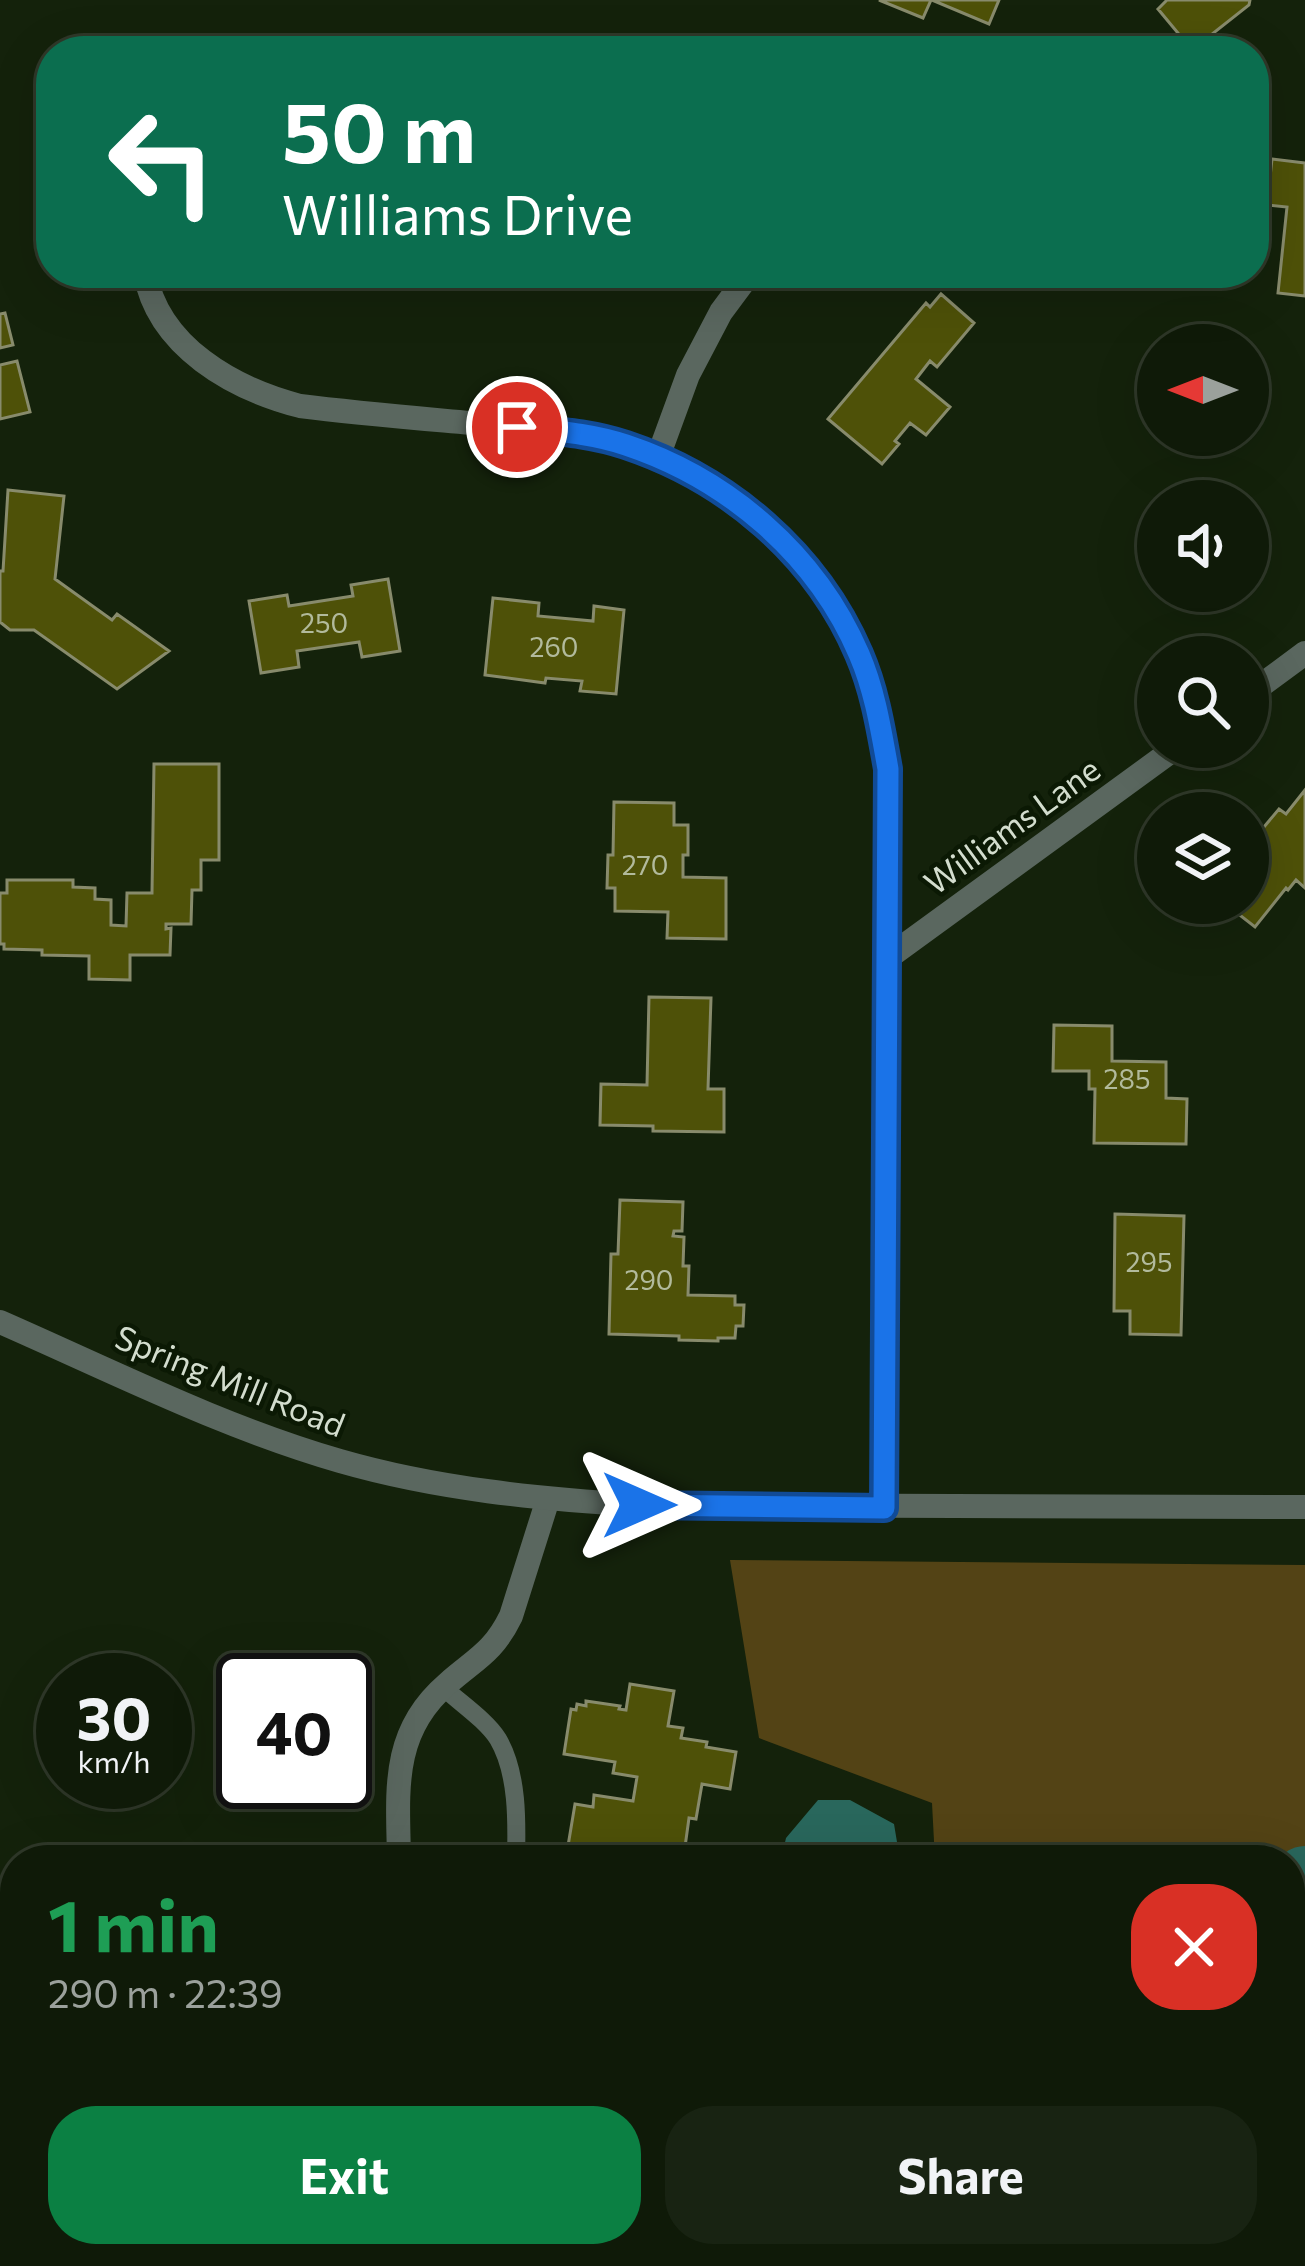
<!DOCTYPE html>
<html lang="en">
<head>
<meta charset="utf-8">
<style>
	body { margin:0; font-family:Commissioner,sans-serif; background:#182312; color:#f1f3f6; height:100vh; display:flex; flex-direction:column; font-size:45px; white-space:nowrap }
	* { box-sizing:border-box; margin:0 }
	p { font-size:39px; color:#9ba19c }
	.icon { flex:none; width:66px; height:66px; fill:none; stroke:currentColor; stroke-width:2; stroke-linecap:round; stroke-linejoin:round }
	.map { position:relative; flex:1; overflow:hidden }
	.side { position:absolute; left:0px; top:1845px; width:1305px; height:423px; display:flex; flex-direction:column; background:#0f1a08; border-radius:48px 48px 0 0; box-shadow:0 12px 48px #0002,0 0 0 3px #2f3829 }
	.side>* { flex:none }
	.top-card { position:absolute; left:36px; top:36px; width:1233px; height:252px; border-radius:48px; box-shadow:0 12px 48px #0002,0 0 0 3px #2f3829; background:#0b6e4f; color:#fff; overflow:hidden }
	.needle { width:78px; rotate:270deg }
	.tools { position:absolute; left:1137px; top:324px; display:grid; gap:24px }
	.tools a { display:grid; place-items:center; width:132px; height:132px; border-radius:50%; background:#0f1a08; box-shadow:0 12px 48px #0002,0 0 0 3px #2f3829; font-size:60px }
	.speed { position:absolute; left:36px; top:1653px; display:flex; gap:24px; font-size:60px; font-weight:700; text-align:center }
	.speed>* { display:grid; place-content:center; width:156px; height:156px; border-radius:50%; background:#0f1a08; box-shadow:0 12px 48px #0002,0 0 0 3px #2f3829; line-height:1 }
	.speed small { font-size:30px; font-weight:400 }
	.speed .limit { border:6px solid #111; border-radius:18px; background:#fff; color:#111 }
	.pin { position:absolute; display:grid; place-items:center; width:102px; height:102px; color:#fff; margin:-51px; border:6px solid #fff; border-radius:50%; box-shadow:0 3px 12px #0007 }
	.me { position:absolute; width:132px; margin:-66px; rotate:90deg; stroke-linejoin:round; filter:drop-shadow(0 0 9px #0008) }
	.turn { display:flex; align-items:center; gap:42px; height:252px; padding:0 48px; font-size:54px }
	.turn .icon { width:156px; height:156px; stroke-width:2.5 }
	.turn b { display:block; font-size:84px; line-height:102px }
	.round { display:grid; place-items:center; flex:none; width:126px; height:126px; border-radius:48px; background:#182312 }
	.overview { display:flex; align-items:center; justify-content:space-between; height:204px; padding:0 48px }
	h1 { font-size:72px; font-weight:700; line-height:90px; color:#1e9e55 }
	.action { display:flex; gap:24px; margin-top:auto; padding:24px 48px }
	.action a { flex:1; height:138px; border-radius:48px; background:#0b8043; color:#fff; font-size:48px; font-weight:700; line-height:138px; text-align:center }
	.action a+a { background:#182312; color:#f1f3f6 }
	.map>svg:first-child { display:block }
</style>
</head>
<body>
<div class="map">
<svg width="1305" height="2266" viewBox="0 0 1305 2266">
	<rect width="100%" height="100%" fill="#14220b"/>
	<path fill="#534315" d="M730,1560l575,5v701h-353v-13h338v-393h-355l-3,-57 -173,-65z"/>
	<path fill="#29675c" d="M818,1800h32l44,24 6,36h-119l5,-22z
		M746,2253h106l1,13h-106z"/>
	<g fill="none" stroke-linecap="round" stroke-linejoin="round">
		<path stroke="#29675c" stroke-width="66" d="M1290,1908l15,-29
			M1150,2253v13"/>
	</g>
	<path fill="#4e5108" stroke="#888b6c" stroke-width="3" d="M879,0h52l-8,18z
		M932,0h67l-10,24z
		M1167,0h83l-1,5 -57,45 -34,-41z
		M1272,159l33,4v133l-27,-3 9,-86 -20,-2z
		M391,273h155l-22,14 -6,-6 -13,7 -114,-7z
		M941,294l33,29 -37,44 -7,-6 -14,18 34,28 -24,28 -16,-12 -15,18 4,3 -17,20 -54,-45 98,-116 4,4z
		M5,313l8,32 -13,3v-34z
		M17,361l13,51 -30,7v-54z
		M8,490l56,6 -9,83 57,41 5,-6 52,37 -52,38 -83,-59h-24l-10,-8v-51h3z
		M388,579l12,72 -38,6 -3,-15 -62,9 2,16 -38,6 -12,-72 38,-6 2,11 64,-10 -2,-11z
		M493,598l46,5 -1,13 55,5 1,-15 30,4 -8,84 -36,-3 2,-10 -36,-3 -1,5 -60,-8z
		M154,764h65v96h-18v30h-9l-1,34h-25v5l5,-1 -1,27h-40v25l-41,-1v-23l-47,-1v-5l-38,-1v-5h-4v-51h7v-13h66v7l22,1v11l16,1v25l15,1 1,-33h25z
		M1305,790v98l-9,-8 -8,10 -2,-2 -31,39 -23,-18 5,-6h11v-57l31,-37 7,5z
		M614,802l60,1v22h14v30h-5v22l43,1v61l-59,-1 1,-26 -53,-1v-23h-8l1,-33h5z
		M649,997l62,1 -3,91h16v43l-71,-1v-5l-53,-1 1,-41 46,1z
		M1054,1025l58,1v35l54,1v36l21,1 -1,45 -92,-1 1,-54h-6v-18h-36z
		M620,1200l63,2 -1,29h-8l-1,5 11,1 -1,29h6l-1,29 47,1v9h9l-1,21h-7l-1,12h-17v3l-39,-1v-4l-70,-2 2,-80h7z
		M1115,1214l69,2 -3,119 -51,-1v-23h-16z
		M630,1684l44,7 -6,35 15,2 -2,10 26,4 -1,5 30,5 -6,37 -28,-5 -6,35 -7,-1 -4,29 -5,-1 -1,10 -34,-5 -1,8 -32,-6 -1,7h-41l1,-7 -4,-1 8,-48 18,3 1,-12 39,6 4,-24 -24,-4 2,-11 -51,-8 7,-45 5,1 1,-6 9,2v-5l34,5 -1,3 7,1z
		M587,2253h91v13h-91z"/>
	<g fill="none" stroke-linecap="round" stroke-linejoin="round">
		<path stroke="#5a675f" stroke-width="18" d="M443,1687c17,16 43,33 55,52 20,34 19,83 18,121"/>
		<path stroke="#5a675f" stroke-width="24" d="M145,273c13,74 89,116 155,133 64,8 128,13 192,19 36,3 73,5 109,13 113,27 212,109 258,216 16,37 22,76 29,115l-4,738
			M658,457l30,-82 33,-63 29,-39
			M1248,695l57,-42
			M886,959l291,-212
			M399,1860c-1,-68 -9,-127 48,-176 28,-25 46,-31 64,-68l37,-117
			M356,2253v13"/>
		<path stroke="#5a675f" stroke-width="24" d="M0,1322c112,49 222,105 340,139 97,28 199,38 299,44l666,2"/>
	</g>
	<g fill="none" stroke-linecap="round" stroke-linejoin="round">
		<defs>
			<path id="route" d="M517,427c37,4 74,6 109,18 102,34 190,109 233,209 16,37 22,76 29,115l-4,739 -245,-3"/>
		</defs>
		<use href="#route" stroke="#114b97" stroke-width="30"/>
		<use href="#route" stroke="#1a73e8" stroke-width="21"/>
	</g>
	<g text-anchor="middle" stroke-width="9" stroke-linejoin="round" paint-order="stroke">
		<g font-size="27" fill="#b2ba9c">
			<text x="324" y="633">250</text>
			<text x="554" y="657">260</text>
			<text x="645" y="875">270</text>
			<text x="1127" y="1089">285</text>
			<text x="1149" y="1272">295</text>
			<text x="649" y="1290">290</text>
		</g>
		<g font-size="33" fill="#d3ddce" stroke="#0b1904">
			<text transform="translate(1012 826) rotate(-36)" y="12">Williams Lane</text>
			<text transform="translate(230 1381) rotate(22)" y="12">Spring Mill Road</text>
		</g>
	</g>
</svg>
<div class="tools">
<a><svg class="needle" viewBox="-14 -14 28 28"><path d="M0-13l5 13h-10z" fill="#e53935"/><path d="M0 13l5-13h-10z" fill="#9ba19c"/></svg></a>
<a><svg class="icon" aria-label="sound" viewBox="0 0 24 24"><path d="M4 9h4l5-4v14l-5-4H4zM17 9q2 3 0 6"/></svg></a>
<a><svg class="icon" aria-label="search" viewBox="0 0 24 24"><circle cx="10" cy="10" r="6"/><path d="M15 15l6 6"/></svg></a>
<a><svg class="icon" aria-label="layers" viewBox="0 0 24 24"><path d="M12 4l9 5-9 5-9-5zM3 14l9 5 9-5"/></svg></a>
</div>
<div class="speed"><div>30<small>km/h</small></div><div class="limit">40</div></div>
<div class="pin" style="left:517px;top:427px;background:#d93025"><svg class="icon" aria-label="arrive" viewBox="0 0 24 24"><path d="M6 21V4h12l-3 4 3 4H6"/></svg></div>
<svg class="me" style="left:639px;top:1505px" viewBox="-20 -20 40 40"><path d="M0-17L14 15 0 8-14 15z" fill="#1a73e8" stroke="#fff" stroke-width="4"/></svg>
<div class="top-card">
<div class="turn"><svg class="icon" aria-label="left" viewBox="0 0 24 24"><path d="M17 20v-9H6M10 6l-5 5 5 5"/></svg><div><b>50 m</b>Williams Drive</div></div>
</div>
<section class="side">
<div class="overview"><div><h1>1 min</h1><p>290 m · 22:39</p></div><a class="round" style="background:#d93025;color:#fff"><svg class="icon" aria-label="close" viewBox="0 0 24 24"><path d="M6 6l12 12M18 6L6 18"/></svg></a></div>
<div class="action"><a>Exit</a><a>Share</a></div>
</section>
</div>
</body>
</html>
